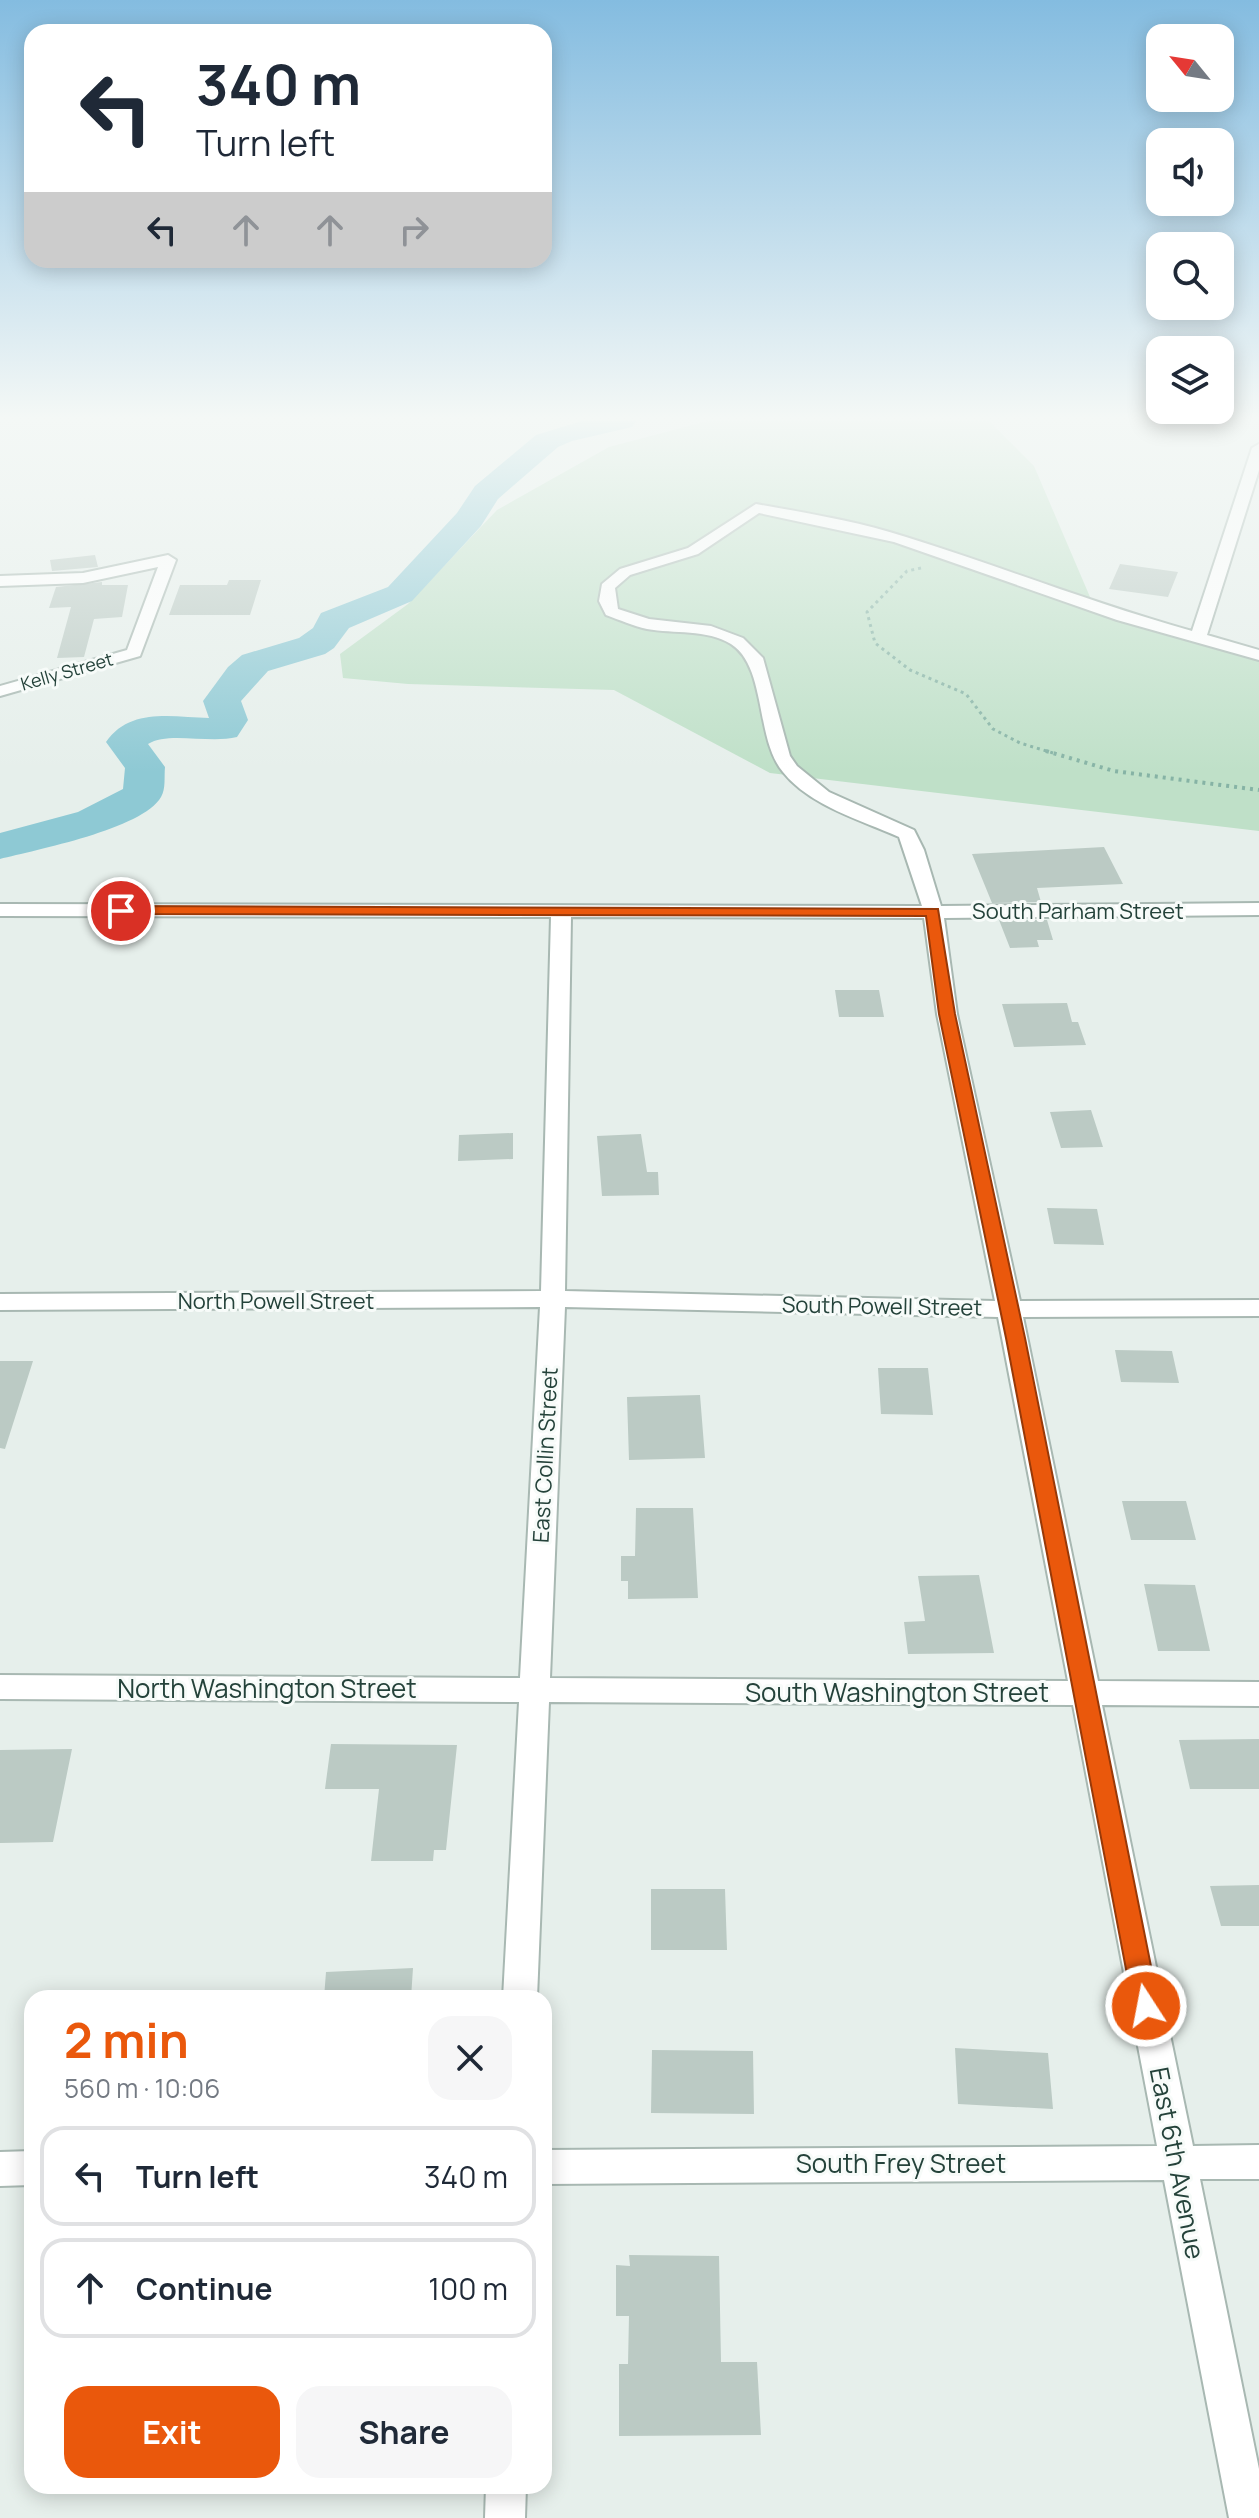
<!DOCTYPE html>
<html lang="en">
<head>
<meta charset="utf-8">
<style>
	body { margin:0; font-family:Manrope,sans-serif; background:#f6f6f7; color:#1f2937; height:100vh; display:flex; flex-direction:column; font-size:30px; white-space:nowrap }
	* { box-sizing:border-box; margin:0 }
	p { font-size:26px; color:#747a83 }
	.icon { flex:none; width:44px; height:44px; fill:none; stroke:currentColor; stroke-width:2; stroke-linecap:round; stroke-linejoin:round }
	.map { position:relative; flex:1; overflow:hidden }
	.side { position:absolute; left:24px; top:1990px; width:528px; height:504px; display:flex; flex-direction:column; background:#fff; border-radius:24px; box-shadow:0 4px 20px #0003 }
	.side>* { flex:none }
	.guide { position:absolute; left:24px; top:24px; width:528px; height:244px; border-radius:24px; box-shadow:0 4px 20px #0003; background:#fff; color:#1f2937; overflow:hidden }
	.needle { width:52px; rotate:300deg }
	.controls { position:absolute; left:1146px; top:24px; display:grid; gap:16px }
	.controls a { display:grid; place-items:center; width:88px; height:88px; border-radius:16px; background:#fff; box-shadow:0 4px 20px #0003; font-size:40px }
	.pin { position:absolute; display:grid; place-items:center; width:68px; height:68px; color:#fff; margin:-34px; border:4px solid #fff; border-radius:50%; box-shadow:0 2px 8px #0007 }
	.me { position:absolute; width:88px; margin:-44px; rotate:349deg; stroke-linejoin:round; filter:drop-shadow(0 0 6px #0008) }
	.turn { display:flex; align-items:center; gap:28px; height:168px; padding:0 40px; font-size:36px }
	.turn .icon { width:104px; height:104px; stroke-width:2.5 }
	.turn b { display:block; font-size:56px; line-height:68px }
	.lanes { display:flex; align-items:center; height:76px; padding:0 40px; background:#0003; justify-content:center; gap:40px; direction:ltr }
	.lanes .off { opacity:.35 }
	.round { display:grid; place-items:center; flex:none; width:84px; height:84px; border-radius:24px; background:#f6f6f7 }
	.headline { display:flex; align-items:center; justify-content:space-between; height:136px; padding:0 40px }
	h1 { font-size:48px; font-weight:700; line-height:60px; color:#ea580c }
	.primary-button { display:flex; gap:16px; margin-top:auto; padding:16px 40px }
	.primary-button a { flex:1; height:92px; border-radius:24px; background:#ea580c; color:#fff; font-size:32px; font-weight:700; line-height:92px; text-align:center }
	.primary-button a+a { background:#f6f6f7; color:#1f2937 }
	ul { padding:0; list-style:none }
	li { display:flex; align-items:center; gap:24px; height:100px; margin:0 16px 12px; padding:0 24px; border:4px solid #e0e1e3; border-radius:24px }
	li div { flex:1 }
	li b { display:block; font-size:30px }
	li em { font-style:normal }
	.map>svg:first-child { display:block }
</style>
</head>
<body>
<div class="map">
<svg width="1259" height="2518" viewBox="0 0 1259 2518">
	<rect width="100%" height="100%" fill="#e6efeb"/>
	<path fill="#bfe0c8" d="M708,421h281l45,45 59,138 99,37 67,20v170l-489,-58 -156,-83 -206,-6 -65,-6 -3,-24 68,-50 89,-94 112,-63z"/>
	<g fill="none" stroke-linecap="round" stroke-linejoin="round">
		<path fill="#8ec9d4" fill-rule="evenodd" d="M582,421h54l-4,6 -60,14 -14,6 -60,52 -17,27 -69,75 -63,27 -15,20 -9,6 -57,17 -27,30 7,19 -11,17c-28,7 -69,-6 -89,7l17,23c-1,10 1,22 -4,30 -18,32 -126,53 -161,62v-26l78,-21 45,-23 2,-21 -19,-26c24,-35 67,-25 103,-24l-6,-17 25,-34 14,-12 57,-17 14,-10 8,-15 67,-26 69,-74 18,-27 61,-51z"/>
	</g>
	<path fill="#bbcac4" d="M95,555l3,12 -46,4 -2,-11z
		M1120,564l58,8 -10,25 -59,-8z
		M229,580h32l-11,35h-81l11,-30h47z
		M102,582v3h26l-6,32 -28,2 -10,38 -27,1 14,-51 -22,1 7,-21z
		M1104,847l19,37 -86,4 4,14 -49,1 -20,-49z
		M999,920h48l6,20h-16l2,7 -29,1z
		M835,990h44l5,27h-45z
		M1067,1003l5,19h6l8,23 -72,2 -12,-43z
		M1091,1110l12,37 -42,1 -11,-36z
		M513,1133v26l-55,2 1,-26z
		M641,1134l6,38h11l1,23 -57,1 -5,-60z
		M1047,1208l50,1 7,36 -50,-1z
		M1115,1350l57,1 7,32 -58,-1z
		M0,1361h33l-28,88 -5,-1z
		M878,1368h50l5,47 -52,-1z
		M700,1395l5,63 -76,2 -2,-63z
		M1122,1501h64l10,39h-65z
		M636,1508h57l5,90 -70,1v-18h-7v-25h14z
		M979,1575l15,78 -86,1 -4,-32 21,-1 -7,-45z
		M1144,1584l51,1 15,66h-52z
		M1259,1739v50h-69l-11,-49z
		M331,1744l126,1 -11,105h-12l-1,11h-62l8,-72h-54z
		M72,1749l-19,93 -53,1v-93z
		M1259,1885v41h-38l-11,-40z
		M651,1889h74l2,61h-76z
		M413,1968l-2,30h-87l2,-26z
		M955,2048l93,5 5,56 -95,-5z
		M652,2050l101,1 1,63 -103,-1z
		M629,2255l90,1 2,106h36l4,73 -142,1v-72h9l1,-48h-13v-51l14,1z"/>
	<g fill="none" stroke-linecap="round" stroke-linejoin="round">
		<defs>
			<path id="minor" d="M1259,444v26l-52,165 52,15v10l-142,-40 -223,-78 -135,-29 -61,41 -68,21 -15,13 3,21 31,10 62,7 32,12 20,20 27,98 7,10 32,26 85,38 10,20 17,56 318,-3v12l-315,3 13,96 63,287 239,-1v16l-236,1 75,364 161,1v24l-157,-1 91,441 66,-1v34h-59l59,290v49h-30l-65,-338 -620,4v-34l613,-4 -84,-441 -524,-3 -12,296h-34l16,-296 -519,-3v-24l520,3 20,-371 -540,3v-16l541,-3 10,-374 -551,-1v-12l922,2 -23,-69c-38,-17 -89,-31 -116,-65 -28,-33 -16,-105 -52,-128 -24,-15 -57,-10 -84,-15 -14,-3 -27,-9 -41,-14l-7,-14 3,-17 18,-15 68,-21 68,-44c50,9 101,17 150,33 96,30 189,67 286,94l60,-183zM571,917l353,1 13,96 58,287 -430,-10zM565,1307l433,10 70,364 -518,-3z
				M168,555l8,5 -36,96 -140,40v-10l127,-36 31,-83 -75,16 -83,3v-10l83,-3z
				M32,2151v34l-32,1v-34z
				M486,2486h40l-1,32h-40z"/>
		</defs>
		<use href="#minor" stroke="#a8b8b2" stroke-width="4"/>
		<path stroke="#86b3a5" stroke-width="3" stroke-dasharray="3 4" stroke-linecap="butt" d="M921,568l-14,3 -40,41 8,31 35,27 56,24 27,35 27,14 33,10"/>
		<path stroke="#86b3a5" stroke-width="4" stroke-dasharray="3 5" stroke-linecap="butt" d="M1046,751l68,20 145,19"/>
		<use href="#minor" fill="#fff" fill-rule="evenodd"/>
	</g>
	<linearGradient id="sky" x2="0" y2="1"><stop stop-color="#84bce0"/><stop offset="0.54" stop-color="#f4f8f6"/><stop offset="1" stop-color="#f4f8f6" stop-opacity="0"/></linearGradient>
	<rect width="1259" height="773" fill="url(#sky)"/>
	<path fill="#ea580c" stroke="#983908" stroke-width="2" d="M121,906l817,3 17,105 70,324 134,668 -4,8 -9,3 -9,-3 -4,-8 -127,-668 -67,-324 -13,-98 -810,-2 -2,-3z"/>
	<g text-anchor="middle" stroke-width="6" stroke-linejoin="round" paint-order="stroke">
		<g font-size="18" fill="#24423a" stroke="#f7fbf9">
			<text transform="translate(67 672) rotate(-16)" y="6">Kelly Street</text>
		</g>
		<g font-size="22" fill="#24423a" stroke="#f7fbf9">
			<text x="1078" y="919">South Parham Street</text>
			<text x="276" y="1309">North Powell Street</text>
			<text transform="translate(882 1306) rotate(1)" y="8">South Powell Street</text>
			<text transform="translate(545 1455) rotate(-87)" y="8">East Collin Street</text>
		</g>
		<g font-size="26" fill="#24423a" stroke="#f7fbf9">
			<text x="267" y="1698">North Washington Street</text>
			<text x="897" y="1702">South Washington Street</text>
			<text transform="translate(1177 2163) rotate(79)" y="9">East 6th Avenue</text>
			<text x="901" y="2173">South Frey Street</text>
		</g>
	</g>
</svg>
<div class="controls">
<a><svg class="needle" viewBox="-14 -14 28 28"><path d="M0-13l5 13h-10z" fill="#e53935"/><path d="M0 13l5-13h-10z" fill="#747a83"/></svg></a>
<a><svg class="icon" aria-label="sound" viewBox="0 0 24 24"><path d="M4 9h4l5-4v14l-5-4H4zM17 9q2 3 0 6"/></svg></a>
<a><svg class="icon" aria-label="search" viewBox="0 0 24 24"><circle cx="10" cy="10" r="6"/><path d="M15 15l6 6"/></svg></a>
<a><svg class="icon" aria-label="layers" viewBox="0 0 24 24"><path d="M12 4l9 5-9 5-9-5zM3 14l9 5 9-5"/></svg></a>
</div>
<div class="pin" style="left:121px;top:911px;background:#d93025"><svg class="icon" aria-label="arrive" viewBox="0 0 24 24"><path d="M6 21V4h12l-3 4 3 4H6"/></svg></div>
<svg class="me" style="left:1146px;top:2006px" viewBox="-20 -20 40 40"><circle r="17" fill="#ea580c" stroke="#fff" stroke-width="3"/><path d="M0-11L8 9 0 5-8 9z" fill="#fff"/></svg>
<div class="guide">
<div class="turn"><svg class="icon" aria-label="left" viewBox="0 0 24 24"><path d="M17 20v-9H6M10 6l-5 5 5 5"/></svg><div><b>340 m</b>Turn left</div></div>
<div class="lanes"><svg class="icon" aria-label="left" viewBox="0 0 24 24"><path d="M17 20v-9H6M10 6l-5 5 5 5"/></svg><svg class="icon off" aria-label="ahead" viewBox="0 0 24 24"><path d="M12 20V5M6 11l6-6 6 6"/></svg><svg class="icon off" aria-label="ahead" viewBox="0 0 24 24"><path d="M12 20V5M6 11l6-6 6 6"/></svg><svg class="icon off" aria-label="right" viewBox="0 0 24 24"><path d="M7 20v-9h11M14 6l5 5-5 5"/></svg></div>
</div>
<section class="side">
<div class="headline"><div><h1>2 min</h1><p>560 m · 10:06</p></div><a class="round"><svg class="icon" aria-label="close" viewBox="0 0 24 24"><path d="M6 6l12 12M18 6L6 18"/></svg></a></div>
<ul>
<li><svg class="icon" aria-label="left" viewBox="0 0 24 24"><path d="M17 20v-9H6M10 6l-5 5 5 5"/></svg><div><b>Turn left</b></div><em>340 m</em></li>
<li><svg class="icon" aria-label="ahead" viewBox="0 0 24 24"><path d="M12 20V5M6 11l6-6 6 6"/></svg><div><b>Continue</b></div><em>100 m</em></li>
</ul>
<div class="primary-button"><a>Exit</a><a>Share</a></div>
</section>
</div>
</body>
</html>
